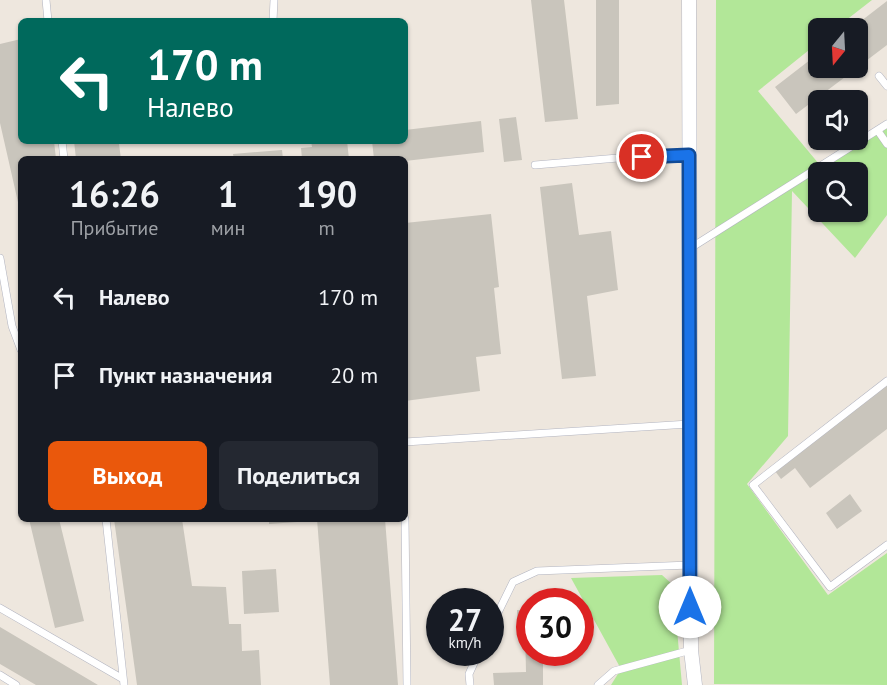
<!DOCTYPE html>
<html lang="ru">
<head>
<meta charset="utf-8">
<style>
	body { margin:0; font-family:"PT Sans",sans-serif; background:#242831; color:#f1f3f6; height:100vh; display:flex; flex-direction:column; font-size:22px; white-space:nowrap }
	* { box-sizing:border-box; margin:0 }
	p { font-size:20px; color:#9ea1a6 }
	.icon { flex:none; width:33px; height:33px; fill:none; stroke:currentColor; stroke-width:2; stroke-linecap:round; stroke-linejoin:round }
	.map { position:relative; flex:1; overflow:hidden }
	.panel { position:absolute; left:18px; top:156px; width:390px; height:366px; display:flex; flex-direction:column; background:#171b24; border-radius:9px; box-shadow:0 2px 4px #0004 }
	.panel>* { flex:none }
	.top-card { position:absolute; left:18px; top:18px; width:390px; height:126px; border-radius:9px; box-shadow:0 2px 4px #0004; background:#00695c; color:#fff; overflow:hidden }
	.needle { width:39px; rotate:198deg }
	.buttons { position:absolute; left:808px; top:18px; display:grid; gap:12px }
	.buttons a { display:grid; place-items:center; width:60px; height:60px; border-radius:9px; background:#171b24; box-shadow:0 2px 4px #0004; font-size:30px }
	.speed { position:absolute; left:426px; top:588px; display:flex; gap:12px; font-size:30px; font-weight:700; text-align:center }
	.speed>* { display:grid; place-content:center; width:78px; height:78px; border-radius:50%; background:#171b24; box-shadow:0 2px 4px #0004; line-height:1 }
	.speed small { font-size:15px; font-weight:400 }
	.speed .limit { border:9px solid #d22; background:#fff; color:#111 }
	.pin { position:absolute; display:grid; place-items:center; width:51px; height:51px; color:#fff; margin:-26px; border:3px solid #fff; border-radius:50%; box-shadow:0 2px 6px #0007 }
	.me { position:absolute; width:66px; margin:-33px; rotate:0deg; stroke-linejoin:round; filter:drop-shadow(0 0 4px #0008) }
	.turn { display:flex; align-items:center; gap:21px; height:126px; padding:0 30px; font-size:27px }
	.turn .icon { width:78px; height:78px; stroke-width:2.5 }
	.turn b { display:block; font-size:42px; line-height:51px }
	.eta { display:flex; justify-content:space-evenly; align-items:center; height:102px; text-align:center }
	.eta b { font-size:36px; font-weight:700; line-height:42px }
	.button { display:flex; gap:12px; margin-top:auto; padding:12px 30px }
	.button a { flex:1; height:69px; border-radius:9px; background:#ea580c; color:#fff; font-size:24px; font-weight:700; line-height:69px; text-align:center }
	.button a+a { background:#242831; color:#f1f3f6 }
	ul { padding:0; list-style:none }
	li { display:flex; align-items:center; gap:18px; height:78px; padding:0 30px }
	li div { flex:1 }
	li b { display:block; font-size:22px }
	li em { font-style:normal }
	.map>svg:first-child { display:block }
</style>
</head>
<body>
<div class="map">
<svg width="887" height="685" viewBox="0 0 887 685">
	<rect width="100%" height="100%" fill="#eee7de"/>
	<path fill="#b2e798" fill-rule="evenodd" d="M716,0h156l-36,28h-17v14l-61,49 61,73 68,-41v92l-32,43 -63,-67 -4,245 -41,48 81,111 59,-42v132l-173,-1zM819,172h39v40h-39z
		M662,575l11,10 9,100h-71l10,-16 -50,-91z"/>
	<path fill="#c9c5bc" d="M531,0h33l14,119 -33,3z
		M596,0h23v104l-23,2z
		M887,1v44l-29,22v-39h-6z
		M21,39v102h33l2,18h-35l-1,52 -20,-88v-79z
		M819,53v15h38l-61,46 -21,-27z
		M516,117l6,43 -18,2 -5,-43z
		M481,121l3,31 -79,9v-2h-31l-2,-18h33v-11z
		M74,141h61v1l-16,2 2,15h-45z
		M311,141h36l2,18h-47l-1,-11 11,-1z
		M282,150l1,9h-49l-1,-5z
		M572,183l7,52 32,-4 7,59 -31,6 9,80 -34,3 -22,-192z
		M491,214l8,73 -5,1 7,66 -25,3 4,34 -75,10v-178z
		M887,385v44l-77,59 -15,-20 -14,11 -6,-8z
		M850,494l12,17 -25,18 -11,-16z
		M29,519h30l25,102 -29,7z
		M114,519h68l10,67 34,1 3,37h12l1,27 17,-1 2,35h-124z
		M269,519h42v2l-42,3z
		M317,519h68l13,166h-68z
		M276,569l3,43 -35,2 -2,-43z
		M517,610h13v42h45l1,6h-33v27h-49l-1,-12 33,-1 -1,-45h-8z
		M0,627l98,58h-62l-36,-21z"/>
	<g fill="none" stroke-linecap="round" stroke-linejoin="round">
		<defs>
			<path id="service" d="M46,0l2,21
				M273,21l1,-21
				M879,76l8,10
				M878,131l9,13
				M62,141l2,18
				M535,165l83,-7 71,-3
				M689,249l198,-125
				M0,258l12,68 9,24
				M887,381l-134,104 77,102 57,-42
				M405,442l284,-18
				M106,519l18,166
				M405,519l2,166
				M0,608l123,71
				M490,629l23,-47 24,-11 153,-6
				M0,675l16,10
				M470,685l-1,-11 10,-22
				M598,685l16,-14 77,-21"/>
			<path id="minor" d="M689,0l2,650 4,35"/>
		</defs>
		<use href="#service" stroke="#b2b4c0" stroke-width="8"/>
		<use href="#minor" stroke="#b2b4c0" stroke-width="15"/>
		<use href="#service" stroke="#fff" stroke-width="7"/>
		<use href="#minor" stroke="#fff" stroke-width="14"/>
	</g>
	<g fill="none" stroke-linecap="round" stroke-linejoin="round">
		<defs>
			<path id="route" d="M642,157l47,-2 1,452"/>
		</defs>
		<use href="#route" stroke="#114b97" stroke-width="15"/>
		<use href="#route" stroke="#1a73e8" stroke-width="10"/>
	</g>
</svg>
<div class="buttons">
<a><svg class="needle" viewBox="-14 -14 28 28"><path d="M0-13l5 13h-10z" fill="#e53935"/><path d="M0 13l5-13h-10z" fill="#9ea1a6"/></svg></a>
<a><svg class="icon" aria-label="sound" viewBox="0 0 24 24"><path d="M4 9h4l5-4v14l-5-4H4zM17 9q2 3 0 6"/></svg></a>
<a><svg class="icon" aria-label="search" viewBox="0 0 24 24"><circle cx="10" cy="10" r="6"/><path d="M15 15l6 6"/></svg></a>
</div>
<div class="speed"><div>27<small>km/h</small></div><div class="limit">30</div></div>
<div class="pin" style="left:642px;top:157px;background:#d93025"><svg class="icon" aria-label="arrive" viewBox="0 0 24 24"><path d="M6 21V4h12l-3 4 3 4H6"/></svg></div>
<svg class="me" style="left:690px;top:607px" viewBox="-20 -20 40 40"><circle r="19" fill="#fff"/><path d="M0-13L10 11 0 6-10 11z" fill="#1a73e8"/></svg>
<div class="top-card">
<div class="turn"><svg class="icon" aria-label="left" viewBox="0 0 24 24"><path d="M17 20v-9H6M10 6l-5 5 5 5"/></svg><div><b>170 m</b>Налево</div></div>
</div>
<section class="panel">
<div class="eta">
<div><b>16:26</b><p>Прибытие</p></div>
<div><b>1</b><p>мин</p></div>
<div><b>190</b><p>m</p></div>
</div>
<ul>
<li><svg class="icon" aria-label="left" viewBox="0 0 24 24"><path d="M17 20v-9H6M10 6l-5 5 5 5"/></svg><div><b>Налево</b></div><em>170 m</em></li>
<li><svg class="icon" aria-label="arrive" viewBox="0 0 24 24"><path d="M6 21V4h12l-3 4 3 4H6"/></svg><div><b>Пункт назначения</b></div><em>20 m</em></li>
</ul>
<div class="button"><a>Выход</a><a>Поделиться</a></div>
</section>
</div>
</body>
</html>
